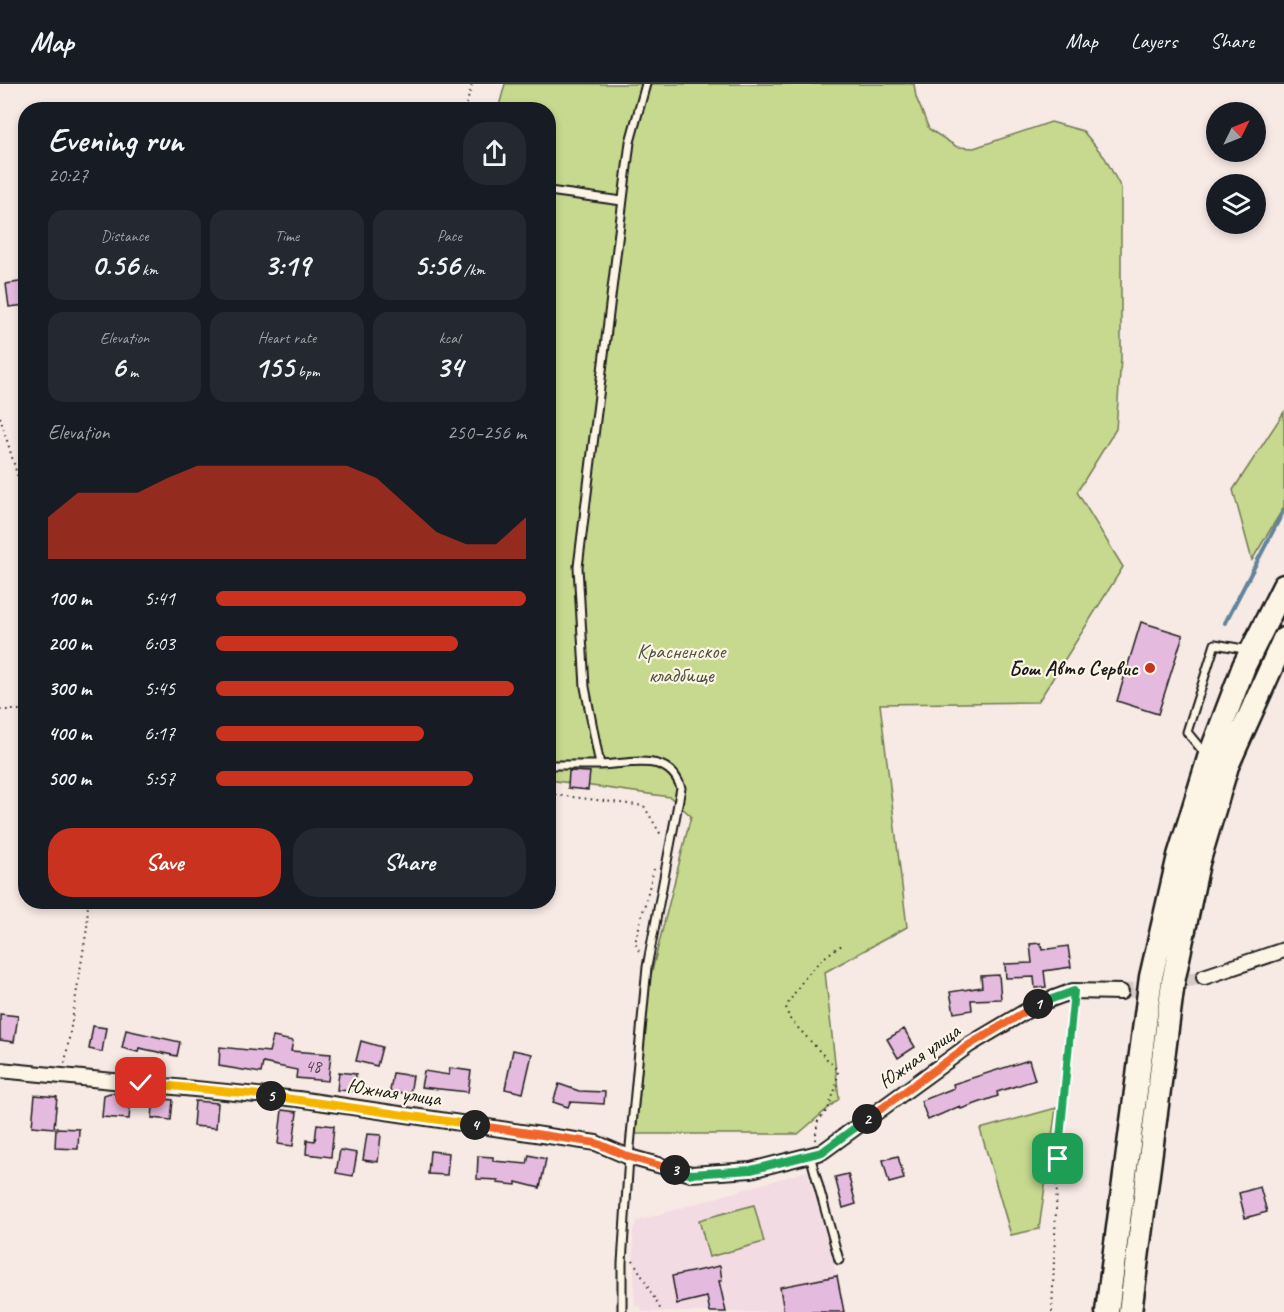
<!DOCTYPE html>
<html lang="en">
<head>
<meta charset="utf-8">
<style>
	body { margin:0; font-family:Caveat,sans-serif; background:#242831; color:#f1f3f6; height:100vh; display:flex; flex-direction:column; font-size:22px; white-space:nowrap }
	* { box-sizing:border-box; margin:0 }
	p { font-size:20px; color:#9ea1a6 }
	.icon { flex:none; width:33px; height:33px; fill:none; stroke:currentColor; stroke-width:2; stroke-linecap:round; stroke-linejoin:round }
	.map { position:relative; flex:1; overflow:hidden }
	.drawer { position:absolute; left:18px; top:18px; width:538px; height:807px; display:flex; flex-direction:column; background:#171b24; border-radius:24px; box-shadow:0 3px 9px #0003 }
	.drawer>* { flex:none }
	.needle { width:39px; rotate:47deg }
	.buttons { position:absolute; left:1206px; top:18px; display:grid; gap:12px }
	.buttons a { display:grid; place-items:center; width:60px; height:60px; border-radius:50%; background:#171b24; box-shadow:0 3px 9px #0003; font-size:30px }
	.pin { position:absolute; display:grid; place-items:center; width:51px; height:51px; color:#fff; margin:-26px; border-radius:12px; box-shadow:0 3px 9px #0006 }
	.km { position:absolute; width:30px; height:30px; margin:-15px; border-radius:50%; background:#222; color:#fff; font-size:16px; line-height:30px; text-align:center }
	.round { display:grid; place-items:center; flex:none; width:63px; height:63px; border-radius:24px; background:#242831 }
	.head { display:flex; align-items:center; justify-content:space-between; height:102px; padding:0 30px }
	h1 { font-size:33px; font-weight:700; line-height:45px }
	.metrics { display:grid; grid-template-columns:repeat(3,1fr); gap:9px; height:102px; padding:6px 30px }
	.metrics div { display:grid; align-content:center; border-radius:15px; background:#242831; text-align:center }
	.metrics b { font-size:30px; font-weight:700 }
	.metrics small { font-size:16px; font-weight:400 }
	.metrics p { font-size:16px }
	.chart { height:168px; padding:12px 30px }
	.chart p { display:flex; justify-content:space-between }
	.chart svg { width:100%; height:108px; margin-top:6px; fill:#c8321e; opacity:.7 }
	.cta { display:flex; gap:12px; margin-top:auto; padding:12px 30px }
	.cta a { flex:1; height:69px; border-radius:24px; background:#c8321e; color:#fff; font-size:24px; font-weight:700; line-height:69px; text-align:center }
	.cta a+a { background:#242831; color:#f1f3f6 }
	ul { padding:0 30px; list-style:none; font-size:20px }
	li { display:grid; grid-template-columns:96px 72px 1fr; align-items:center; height:45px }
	li i { height:15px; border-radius:8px; background:#c8321e }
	header { display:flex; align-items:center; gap:36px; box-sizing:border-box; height:84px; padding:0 30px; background:#171b24; border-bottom:2px solid #363941 }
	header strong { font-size:28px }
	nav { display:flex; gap:33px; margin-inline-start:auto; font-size:21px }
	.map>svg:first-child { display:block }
	.built { fill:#f2dbe2 }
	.green { fill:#c6d98e; stroke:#717a55; stroke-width:1.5 }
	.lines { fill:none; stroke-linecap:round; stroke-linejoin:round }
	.stream { stroke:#62849b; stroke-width:4 }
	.building { fill:#e5badf; stroke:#1c1c1c; stroke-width:1.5 }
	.street-tunnel { stroke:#d6cac6; stroke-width:14; stroke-dasharray:14 7; stroke-linecap:butt }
	.lane-casing { stroke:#1c1c1c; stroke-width:11 }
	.street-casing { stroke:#1c1c1c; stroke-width:18 }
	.primary-casing { stroke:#1c1c1c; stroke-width:27 }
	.path { stroke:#1c1c1c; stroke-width:2; stroke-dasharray:1.5 4.5; stroke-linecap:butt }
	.lane { stroke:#fcf5e5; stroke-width:7 }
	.street { stroke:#fcf5e5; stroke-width:14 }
	.primary { stroke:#fcf5e5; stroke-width:22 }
	.split-1-casing { stroke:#fff; stroke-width:12 }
	.split-2-casing { stroke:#fff; stroke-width:12 }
	.split-3-casing { stroke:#fff; stroke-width:12 }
	.split-4-casing { stroke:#fff; stroke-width:12 }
	.split-5-casing { stroke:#fff; stroke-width:12 }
	.split-6-casing { stroke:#fff; stroke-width:12 }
	.split-1 { stroke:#22a559; stroke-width:8 }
	.split-2 { stroke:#f0652b; stroke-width:8 }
	.split-3 { stroke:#22a559; stroke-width:8 }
	.split-4 { stroke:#f0652b; stroke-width:8 }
	.split-5 { stroke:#f5b400; stroke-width:8 }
	.split-6 { stroke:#f5b400; stroke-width:8 }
	.poi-dot { fill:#c8321e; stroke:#fcf5e5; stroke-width:2 }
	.labels { text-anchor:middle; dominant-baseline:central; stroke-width:4.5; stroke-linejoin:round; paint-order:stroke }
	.number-label { font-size:18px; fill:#4e444d }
	.park-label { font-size:21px; fill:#4f553e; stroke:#fcf5e5 }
	.poi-label { font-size:21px; font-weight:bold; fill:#1c1c1c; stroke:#fcf5e5; text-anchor:end }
	.street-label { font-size:21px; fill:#1c1c1c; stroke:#fcf5e5 }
</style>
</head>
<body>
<header>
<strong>Map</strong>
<nav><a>Map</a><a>Layers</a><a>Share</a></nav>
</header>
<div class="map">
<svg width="1284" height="1228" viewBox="0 0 1284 1228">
	<rect width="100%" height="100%" fill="#f7e9e4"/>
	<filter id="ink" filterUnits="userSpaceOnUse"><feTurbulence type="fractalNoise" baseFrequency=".0167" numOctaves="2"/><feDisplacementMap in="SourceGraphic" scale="12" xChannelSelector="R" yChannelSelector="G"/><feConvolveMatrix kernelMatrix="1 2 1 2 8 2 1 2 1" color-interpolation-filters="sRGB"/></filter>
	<g filter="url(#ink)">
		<!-- built -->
		<path class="built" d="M807 1087 834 1179 844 1228H642L641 1222 635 1223 633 1146 637 1137Z"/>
		<!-- green -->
		<path class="green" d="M505 0H914L916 13 929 45 957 63 974 64 1051 38 1083 47 1105 74 1121 104V274L1116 345 1077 408 1123 483 1038 618 880 620 907 843 825 888 839 1015 798 1050H636L650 895 691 732 670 713 549 696V26H498Z
			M1284 328V423L1252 476 1233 406Z
			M1056 1024 1039 1145 1011 1151 980 1045Z
			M754 1121 764 1158 709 1173 699 1136Z"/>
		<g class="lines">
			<!-- stream -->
			<path class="stream" d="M1225 539 1284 426"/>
		</g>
		<!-- building -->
		<path class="building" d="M26 197V221L9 223 6 200Z
			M1141 538 1183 551 1158 630 1117 617Z
			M569 687 590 688 588 706 568 704Z
			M1041 859 1042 866 1068 862 1071 883 1044 887 1046 903 1035 904 1034 893 1006 894 1005 880 1032 879 1030 860Z
			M999 891 1001 915 971 916 972 926 954 929 950 908 982 903 981 892Z
			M0 930 18 932 14 958 0 956Z
			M93 942 106 944 102 968 89 965Z
			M904 945 915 963 898 974 887 955Z
			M126 946 180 958 177 972 139 964 138 968 122 964Z
			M273 953 293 957 291 967 331 970 328 997 296 994 297 986 263 979 261 989 219 982 220 963 269 968Z
			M361 957 382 963 377 982 356 977Z
			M513 966 532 970 523 1009 505 1005Z
			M1029 976 1035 996 997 1008 998 1012 961 1025 960 1022 928 1036 921 1017 954 1004 953 1000Z
			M450 984 471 987 468 1008 421 1003 424 987 449 991Z
			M339 988 356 990 354 1007 337 1006Z
			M393 989 413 992 410 1010 390 1007Z
			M559 1000 579 1007 605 1008 604 1020 570 1018 568 1023 553 1018Z
			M110 1009 131 1011 129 1035 102 1033 104 1011Z
			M35 1011 57 1013 54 1044 32 1042Z
			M154 1014 173 1016 171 1036 152 1034Z
			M195 1017 218 1019 216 1044 193 1042Z
			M282 1026 297 1028 293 1062 278 1060Z
			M317 1040 334 1042 331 1073 306 1070 307 1056 315 1057Z
			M56 1044 79 1045 78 1065 55 1064Z
			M367 1050 381 1051 378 1078 363 1076Z
			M340 1066 357 1069 353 1092 336 1089Z
			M430 1067 449 1069 447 1091 428 1090Z
			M529 1071 546 1075 540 1104 516 1098V1101L497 1099 498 1096 477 1095 478 1072 493 1073V1077L527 1080Z
			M898 1072 904 1095 889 1099 883 1076Z
			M848 1090 856 1120 843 1124 835 1093Z
			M1260 1103 1267 1128 1245 1134 1239 1109Z
			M720 1182 722 1197H719L726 1228H710L707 1213 677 1220 672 1192Z
			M837 1192 844 1228H784L780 1203Z"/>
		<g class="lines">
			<!-- street-tunnel -->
			<path class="street-tunnel" d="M1121 908 1204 893"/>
			<defs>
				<path id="lane" d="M549 107 622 117
					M1206 671 1187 648 1215 560 1249 566
					M549 681H600
					M810 1071 839 1176
					M622 1228V1179L629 1073 647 883 681 704C669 667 632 680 600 681L585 603 578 483 630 58 646 0"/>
				<path id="street" d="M1204 893 1284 866
					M0 986 298 1015 596 1059 629 1073 691 1090 751 1086 822 1068 969 961 1038 920 1073 907 1121 908"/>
				<path id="primary" d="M1107 1228 1151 893 1179 772 1209 674 1244 582 1284 502
					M1130 1228 1173 898 1198 779 1227 682 1284 555"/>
			</defs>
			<!-- lane casing -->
			<use href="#lane" class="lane-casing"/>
			<!-- street casing -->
			<use href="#street" class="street-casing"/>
			<!-- primary casing -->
			<use href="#primary" class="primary-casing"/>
			<!-- path -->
			<path class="path" d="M465 26 472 0
				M0 333 26 420
				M0 626H26
				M549 710 644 722 661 751
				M639 867 635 859 654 785
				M65 979 87 844 88 818
				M815 1056 818 1037 828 1025 836 1003 838 987 789 934 786 923C803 895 813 879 842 861
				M633 1176 662 1228
				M1052 1228 1058 1075 1072 923"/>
			<!-- lane -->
			<use href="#lane" class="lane"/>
			<!-- street -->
			<use href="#street" class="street"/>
			<!-- primary -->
			<use href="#primary" class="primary"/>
		</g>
	</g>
	<g class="lines" filter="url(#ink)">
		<defs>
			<path id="split-1" d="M1038 920 1074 907 1058 1075"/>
			<path id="split-2" d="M867 1035 969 961 1038 920"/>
			<path id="split-3" d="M675 1086 691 1090 751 1086 822 1068 867 1035"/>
			<path id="split-4" d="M475 1041 596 1059 629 1073 675 1086"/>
			<path id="split-5" d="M271 1012 475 1041"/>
			<path id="split-6" d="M141 999 271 1012"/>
		</defs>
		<!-- split-1 casing -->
		<use href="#split-1" class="split-1-casing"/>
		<!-- split-2 casing -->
		<use href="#split-2" class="split-2-casing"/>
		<!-- split-3 casing -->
		<use href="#split-3" class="split-3-casing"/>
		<!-- split-4 casing -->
		<use href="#split-4" class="split-4-casing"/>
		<!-- split-5 casing -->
		<use href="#split-5" class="split-5-casing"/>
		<!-- split-6 casing -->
		<use href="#split-6" class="split-6-casing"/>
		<!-- split-1 -->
		<use href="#split-1" class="split-1"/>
		<!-- split-2 -->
		<use href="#split-2" class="split-2"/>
		<!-- split-3 -->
		<use href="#split-3" class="split-3"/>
		<!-- split-4 -->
		<use href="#split-4" class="split-4"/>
		<!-- split-5 -->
		<use href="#split-5" class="split-5"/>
		<!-- split-6 -->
		<use href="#split-6" class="split-6"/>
	</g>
	<!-- markers -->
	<circle class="poi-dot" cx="1150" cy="584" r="6"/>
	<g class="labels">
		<!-- number labels -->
		<g class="number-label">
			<text x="313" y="982">48</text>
		</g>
		<!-- park labels -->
		<g class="park-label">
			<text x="681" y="567">Красненское<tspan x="681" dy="24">кладбище</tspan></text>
		</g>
		<!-- poi labels -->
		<g class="poi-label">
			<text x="1138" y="584">Бош Авто Сервис</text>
		</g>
		<!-- street labels -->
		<g class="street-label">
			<text transform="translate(919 972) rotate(-36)">Южная улица</text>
			<text transform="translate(394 1008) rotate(8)">Южная улица</text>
		</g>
	</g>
</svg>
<div class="buttons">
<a><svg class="needle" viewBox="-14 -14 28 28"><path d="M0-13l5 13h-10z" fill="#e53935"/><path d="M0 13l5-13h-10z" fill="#9ea1a6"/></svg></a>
<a><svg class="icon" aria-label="layers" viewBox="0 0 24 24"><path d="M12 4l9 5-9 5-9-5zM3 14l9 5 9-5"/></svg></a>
</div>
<div class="pin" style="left:1058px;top:1075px;background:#1e9e55"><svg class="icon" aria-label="arrive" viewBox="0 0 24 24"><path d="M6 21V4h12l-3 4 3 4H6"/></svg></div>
<div class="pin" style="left:141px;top:999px;background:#d93025"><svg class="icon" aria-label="check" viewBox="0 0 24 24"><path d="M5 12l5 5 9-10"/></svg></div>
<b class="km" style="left:1038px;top:920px">1</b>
<b class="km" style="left:867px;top:1035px">2</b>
<b class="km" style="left:675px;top:1086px">3</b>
<b class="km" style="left:475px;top:1041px">4</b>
<b class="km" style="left:271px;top:1012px">5</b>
<section class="drawer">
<div class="head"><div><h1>Evening run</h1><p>20:27</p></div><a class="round"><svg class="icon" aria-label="share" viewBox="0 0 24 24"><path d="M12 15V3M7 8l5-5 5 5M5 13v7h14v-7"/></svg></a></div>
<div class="metrics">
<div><p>Distance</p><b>0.56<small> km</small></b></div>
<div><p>Time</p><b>3:19</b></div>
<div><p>Pace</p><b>5:56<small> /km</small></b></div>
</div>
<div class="metrics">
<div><p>Elevation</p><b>6<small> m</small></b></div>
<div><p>Heart rate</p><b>155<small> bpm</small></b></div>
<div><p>kcal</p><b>34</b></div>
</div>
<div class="chart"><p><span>Elevation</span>250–256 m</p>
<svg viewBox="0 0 160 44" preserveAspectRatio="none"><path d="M0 44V27L10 17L20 17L30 17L40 11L50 6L60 6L70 6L80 6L90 6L100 6L110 11L120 22L130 33L140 38L150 38L160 27V44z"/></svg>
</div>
<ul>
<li><b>100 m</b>5:41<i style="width:100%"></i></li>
<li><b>200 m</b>6:03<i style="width:78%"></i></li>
<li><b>300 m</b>5:45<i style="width:96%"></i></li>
<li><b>400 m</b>6:17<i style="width:67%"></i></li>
<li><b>500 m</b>5:57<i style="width:83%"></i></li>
</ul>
<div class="cta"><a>Save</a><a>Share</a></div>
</section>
</div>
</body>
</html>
